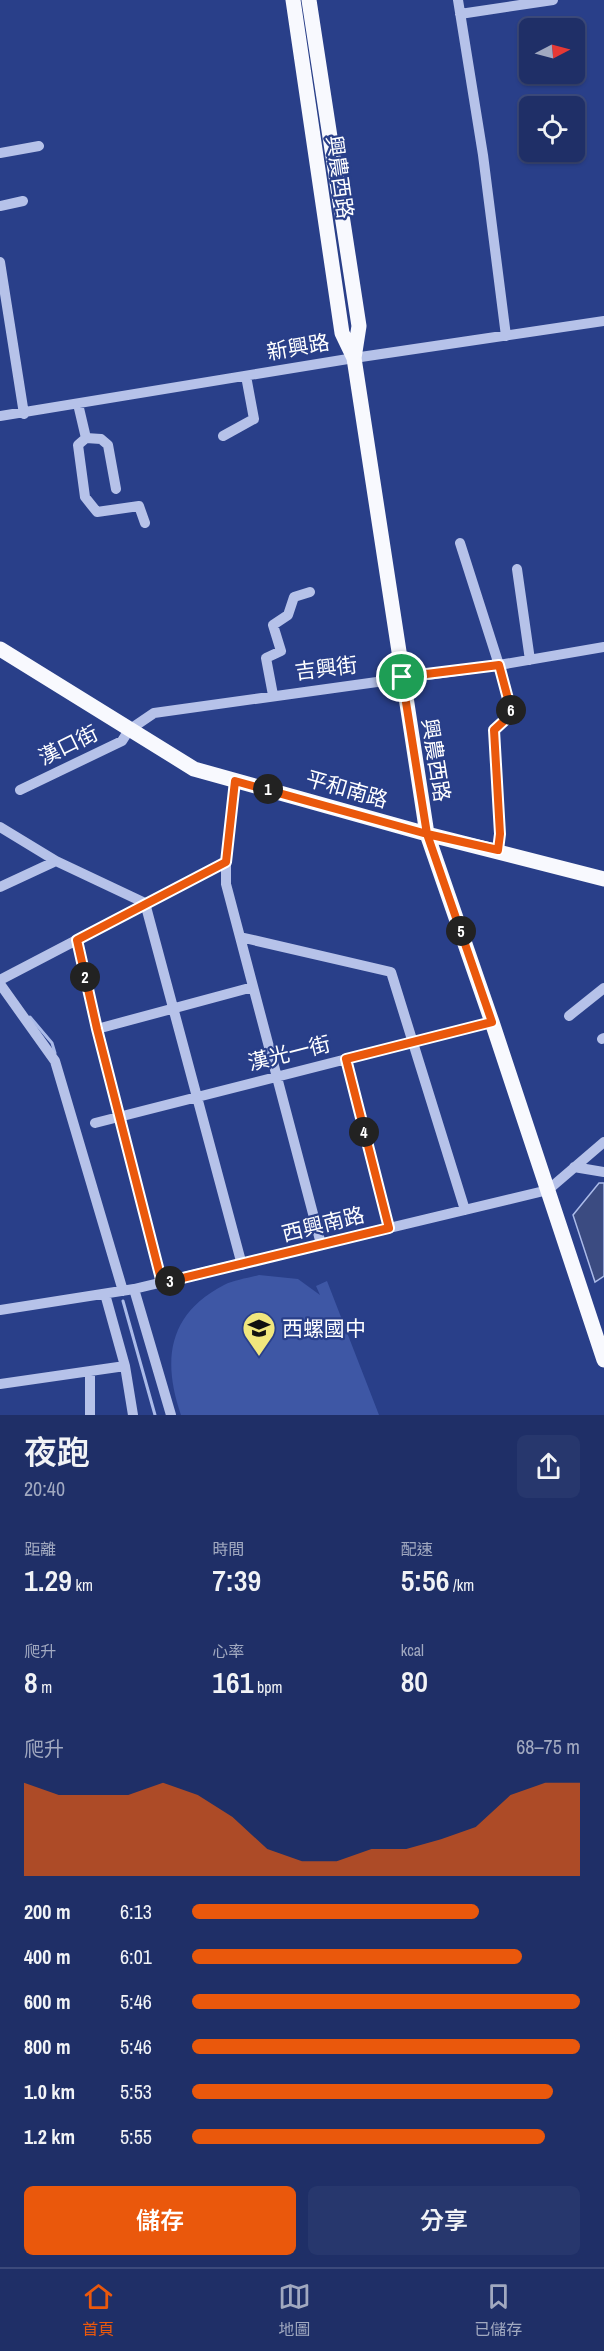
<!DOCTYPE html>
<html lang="zh-TW">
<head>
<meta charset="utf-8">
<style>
	body { margin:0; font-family:"Archivo Narrow","Noto Sans TC",sans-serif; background:#27376d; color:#f1f3f6; height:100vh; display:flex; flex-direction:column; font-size:22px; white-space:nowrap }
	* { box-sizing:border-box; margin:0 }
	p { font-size:20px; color:#a1a9c0 }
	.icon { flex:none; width:33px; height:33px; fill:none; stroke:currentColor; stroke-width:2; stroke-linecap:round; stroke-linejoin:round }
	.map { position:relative; height:1415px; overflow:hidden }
	.side { display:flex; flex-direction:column; background:#1f2f67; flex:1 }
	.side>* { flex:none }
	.needle { width:39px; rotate:84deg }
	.fabs { position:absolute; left:519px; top:18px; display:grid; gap:12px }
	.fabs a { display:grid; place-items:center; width:66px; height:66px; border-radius:9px; background:#1f2f67; box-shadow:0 2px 4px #0004,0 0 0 2px #3c4a7b; font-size:30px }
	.pin { position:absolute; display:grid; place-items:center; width:51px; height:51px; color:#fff; margin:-26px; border:3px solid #fff; border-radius:50%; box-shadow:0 2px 6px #0007 }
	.km { position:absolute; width:30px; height:30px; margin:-15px; border-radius:50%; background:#222; color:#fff; font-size:16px; line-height:30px; text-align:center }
	.round { display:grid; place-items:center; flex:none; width:63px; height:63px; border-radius:9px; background:#27376d }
	.head { display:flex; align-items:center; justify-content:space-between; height:102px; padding:0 24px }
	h1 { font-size:33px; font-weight:600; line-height:45px }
	.metrics { display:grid; grid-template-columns:repeat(3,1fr); gap:9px; height:102px; padding:6px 24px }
	.metrics div { display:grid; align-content:center }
	.metrics b { font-size:30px; font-weight:600 }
	.metrics small { font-size:16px; font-weight:400 }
	.metrics p { font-size:16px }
	.chart { height:168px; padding:12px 24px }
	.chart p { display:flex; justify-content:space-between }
	.chart svg { width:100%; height:108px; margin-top:6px; fill:#ea580c; opacity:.7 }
	.button { display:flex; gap:12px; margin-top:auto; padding:12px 24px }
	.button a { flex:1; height:69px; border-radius:9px; background:#ea580c; color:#fff; font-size:24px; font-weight:600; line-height:69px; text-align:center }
	.button a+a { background:#27376d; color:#f1f3f6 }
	ul { padding:0 24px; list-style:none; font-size:20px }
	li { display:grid; grid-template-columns:96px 72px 1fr; align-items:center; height:45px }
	li i { height:15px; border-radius:8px; background:#ea580c }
	.dock { display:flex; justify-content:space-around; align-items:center; height:84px; border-top:2px solid #3c4a7b; background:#1f2f67; font-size:16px; color:#a1a9c0 }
	.dock a { display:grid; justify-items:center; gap:3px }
	.dock .current { color:#ea580c }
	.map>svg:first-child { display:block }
	.green { fill:#3e57a5 }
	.water { fill:#3b4b81; stroke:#abbbe9; stroke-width:1.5 }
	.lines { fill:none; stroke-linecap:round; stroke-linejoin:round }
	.stream { stroke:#abbbe9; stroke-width:3 }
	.minor { stroke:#b6c2e9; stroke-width:10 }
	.major { stroke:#f8f9fe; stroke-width:15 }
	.route-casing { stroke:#fff; stroke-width:12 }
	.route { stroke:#ea580c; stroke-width:8 }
	.labels { text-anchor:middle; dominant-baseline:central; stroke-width:4.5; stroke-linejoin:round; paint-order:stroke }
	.street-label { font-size:21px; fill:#fff; stroke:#293f89 }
	.poi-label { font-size:21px; fill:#fff; stroke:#293f89; text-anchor:start }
</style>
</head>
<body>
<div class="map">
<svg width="604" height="1415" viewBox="0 0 604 1415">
	<rect width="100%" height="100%" fill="#293f89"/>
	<!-- green -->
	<path class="green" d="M259 1275 298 1279 320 1295 316 1286 327 1281 379 1415H181C162 1360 168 1314 224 1285 234 1280 248 1278 259 1275Z"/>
	<!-- water -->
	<path class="water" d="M599 1183H604V1276L595 1282 573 1215Z"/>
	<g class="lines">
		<!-- stream -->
		<path class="stream" d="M30 1017 52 1043 55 1053
			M123 1301 155 1415"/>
		<!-- minor -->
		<path class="minor" d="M458 0 483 155 506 336
			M460 14 553 0
			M0 153 39 146
			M0 206 23 201
			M0 262 24 414
			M78 404 86 438
			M0 416 354 358 604 321
			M223 436 254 419 246 376
			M116 489 108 445 101 439 86 438 78 445 85 497 97 512 139 506 145 523
			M460 543 499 665 511 710 506 719 494 730 500 834 498 850
			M517 569 530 660
			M273 695 266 658 281 651 273 625 288 615 294 597 310 592
			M235 781 226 862V884L321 1244
			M20 790 122 741 129 730 154 713 499 665 604 647
			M0 827 56 861 145 903 242 1265
			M0 887 56 861
			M240 937 391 972 465 1210
			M77 940 97 1029 162 1283
			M0 980 226 862
			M0 984 55 1061 123 1291
			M569 1016 604 988
			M97 1029 253 987
			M602 1039 604 1038
			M346 1059 389 1228
			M95 1123 492 1022
			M574 1167 604 1172
			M134 1289 171 1415
			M105 1294 125 1366 133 1415
			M0 1310 134 1289 548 1190 604 1142
			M0 1384 125 1366
			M90 1415V1371"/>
		<!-- major -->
		<path class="major" d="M293 0 342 333 354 358 427 834 492 1022 604 1360
			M309 0 359 326 354 358
			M0 649 194 769 427 834 604 879"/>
	</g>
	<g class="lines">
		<defs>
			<path id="route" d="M402 677 427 834 235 781 226 862 77 940 97 1029 162 1283 389 1228 346 1059 492 1022 427 834 498 850 500 834 494 730 506 719 511 710 499 665 402 677"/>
		</defs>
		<!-- route casing -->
		<use href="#route" class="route-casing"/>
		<!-- route -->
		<use href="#route" class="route"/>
	</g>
	<!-- icons -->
	<defs>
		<symbol id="school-pin" viewBox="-11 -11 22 30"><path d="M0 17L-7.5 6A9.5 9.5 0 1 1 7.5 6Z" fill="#f0e67d" stroke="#293f89"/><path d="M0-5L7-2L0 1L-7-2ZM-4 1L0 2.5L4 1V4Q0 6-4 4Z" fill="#111"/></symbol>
	</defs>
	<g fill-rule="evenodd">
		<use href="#school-pin" x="240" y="1309" width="38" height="52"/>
	</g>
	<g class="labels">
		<!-- street labels -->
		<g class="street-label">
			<text transform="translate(340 177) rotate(82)">興農西路</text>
			<text transform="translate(298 347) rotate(-10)">新興路</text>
			<text transform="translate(326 668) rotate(-7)">吉興街</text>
			<text transform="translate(68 745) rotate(-26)">漢口街</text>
			<text transform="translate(436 760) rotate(81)">興農西路</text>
			<text transform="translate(347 789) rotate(16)">平和南路</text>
			<text transform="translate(289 1053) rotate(-14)">漢光一街</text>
			<text transform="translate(323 1224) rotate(-14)">西興南路</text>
		</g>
		<!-- poi labels -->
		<g class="poi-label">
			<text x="282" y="1328">西螺國中</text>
		</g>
	</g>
</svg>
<div class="fabs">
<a><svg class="needle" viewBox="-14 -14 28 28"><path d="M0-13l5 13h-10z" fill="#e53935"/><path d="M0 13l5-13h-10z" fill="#a1a9c0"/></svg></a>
<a><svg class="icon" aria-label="locate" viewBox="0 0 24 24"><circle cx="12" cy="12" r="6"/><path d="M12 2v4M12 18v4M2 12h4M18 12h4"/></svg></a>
</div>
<div class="pin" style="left:402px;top:677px;background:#1e9e55"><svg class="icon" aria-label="arrive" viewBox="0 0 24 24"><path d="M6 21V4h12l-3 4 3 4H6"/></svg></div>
<b class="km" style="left:268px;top:789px">1</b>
<b class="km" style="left:85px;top:977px">2</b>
<b class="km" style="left:170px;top:1281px">3</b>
<b class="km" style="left:364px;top:1132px">4</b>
<b class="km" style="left:461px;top:931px">5</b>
<b class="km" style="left:511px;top:710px">6</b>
</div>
<section class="side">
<div class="head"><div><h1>夜跑</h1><p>20:40</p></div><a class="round"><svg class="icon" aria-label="share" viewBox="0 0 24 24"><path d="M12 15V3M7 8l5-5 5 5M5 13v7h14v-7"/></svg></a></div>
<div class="metrics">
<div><p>距離</p><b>1.29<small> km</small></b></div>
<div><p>時間</p><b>7:39</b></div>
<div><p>配速</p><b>5:56<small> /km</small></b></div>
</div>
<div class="metrics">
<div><p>爬升</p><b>8<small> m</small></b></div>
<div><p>心率</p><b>161<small> bpm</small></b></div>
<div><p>kcal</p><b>80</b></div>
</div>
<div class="chart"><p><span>爬升</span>68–75 m</p>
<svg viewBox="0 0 160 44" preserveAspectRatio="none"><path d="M0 44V6L10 11L20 11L30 11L40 6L50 11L60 20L70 33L80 38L90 38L100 33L110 33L120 29L130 24L140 11L150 6L160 6V44z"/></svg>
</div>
<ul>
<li><b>200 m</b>6:13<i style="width:74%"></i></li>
<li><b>400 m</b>6:01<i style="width:85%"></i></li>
<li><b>600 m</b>5:46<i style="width:100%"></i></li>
<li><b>800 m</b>5:46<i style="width:100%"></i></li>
<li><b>1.0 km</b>5:53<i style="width:93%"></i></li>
<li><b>1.2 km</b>5:55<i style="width:91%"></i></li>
</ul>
<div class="button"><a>儲存</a><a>分享</a></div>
</section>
<nav class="dock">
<a class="current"><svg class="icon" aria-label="home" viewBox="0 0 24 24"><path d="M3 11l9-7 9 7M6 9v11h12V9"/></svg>首頁</a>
<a><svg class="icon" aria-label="map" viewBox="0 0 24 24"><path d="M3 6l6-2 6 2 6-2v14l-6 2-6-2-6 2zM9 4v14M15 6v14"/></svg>地圖</a>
<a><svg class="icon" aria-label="saved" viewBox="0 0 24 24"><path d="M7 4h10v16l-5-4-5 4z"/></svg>已儲存</a>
</nav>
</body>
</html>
